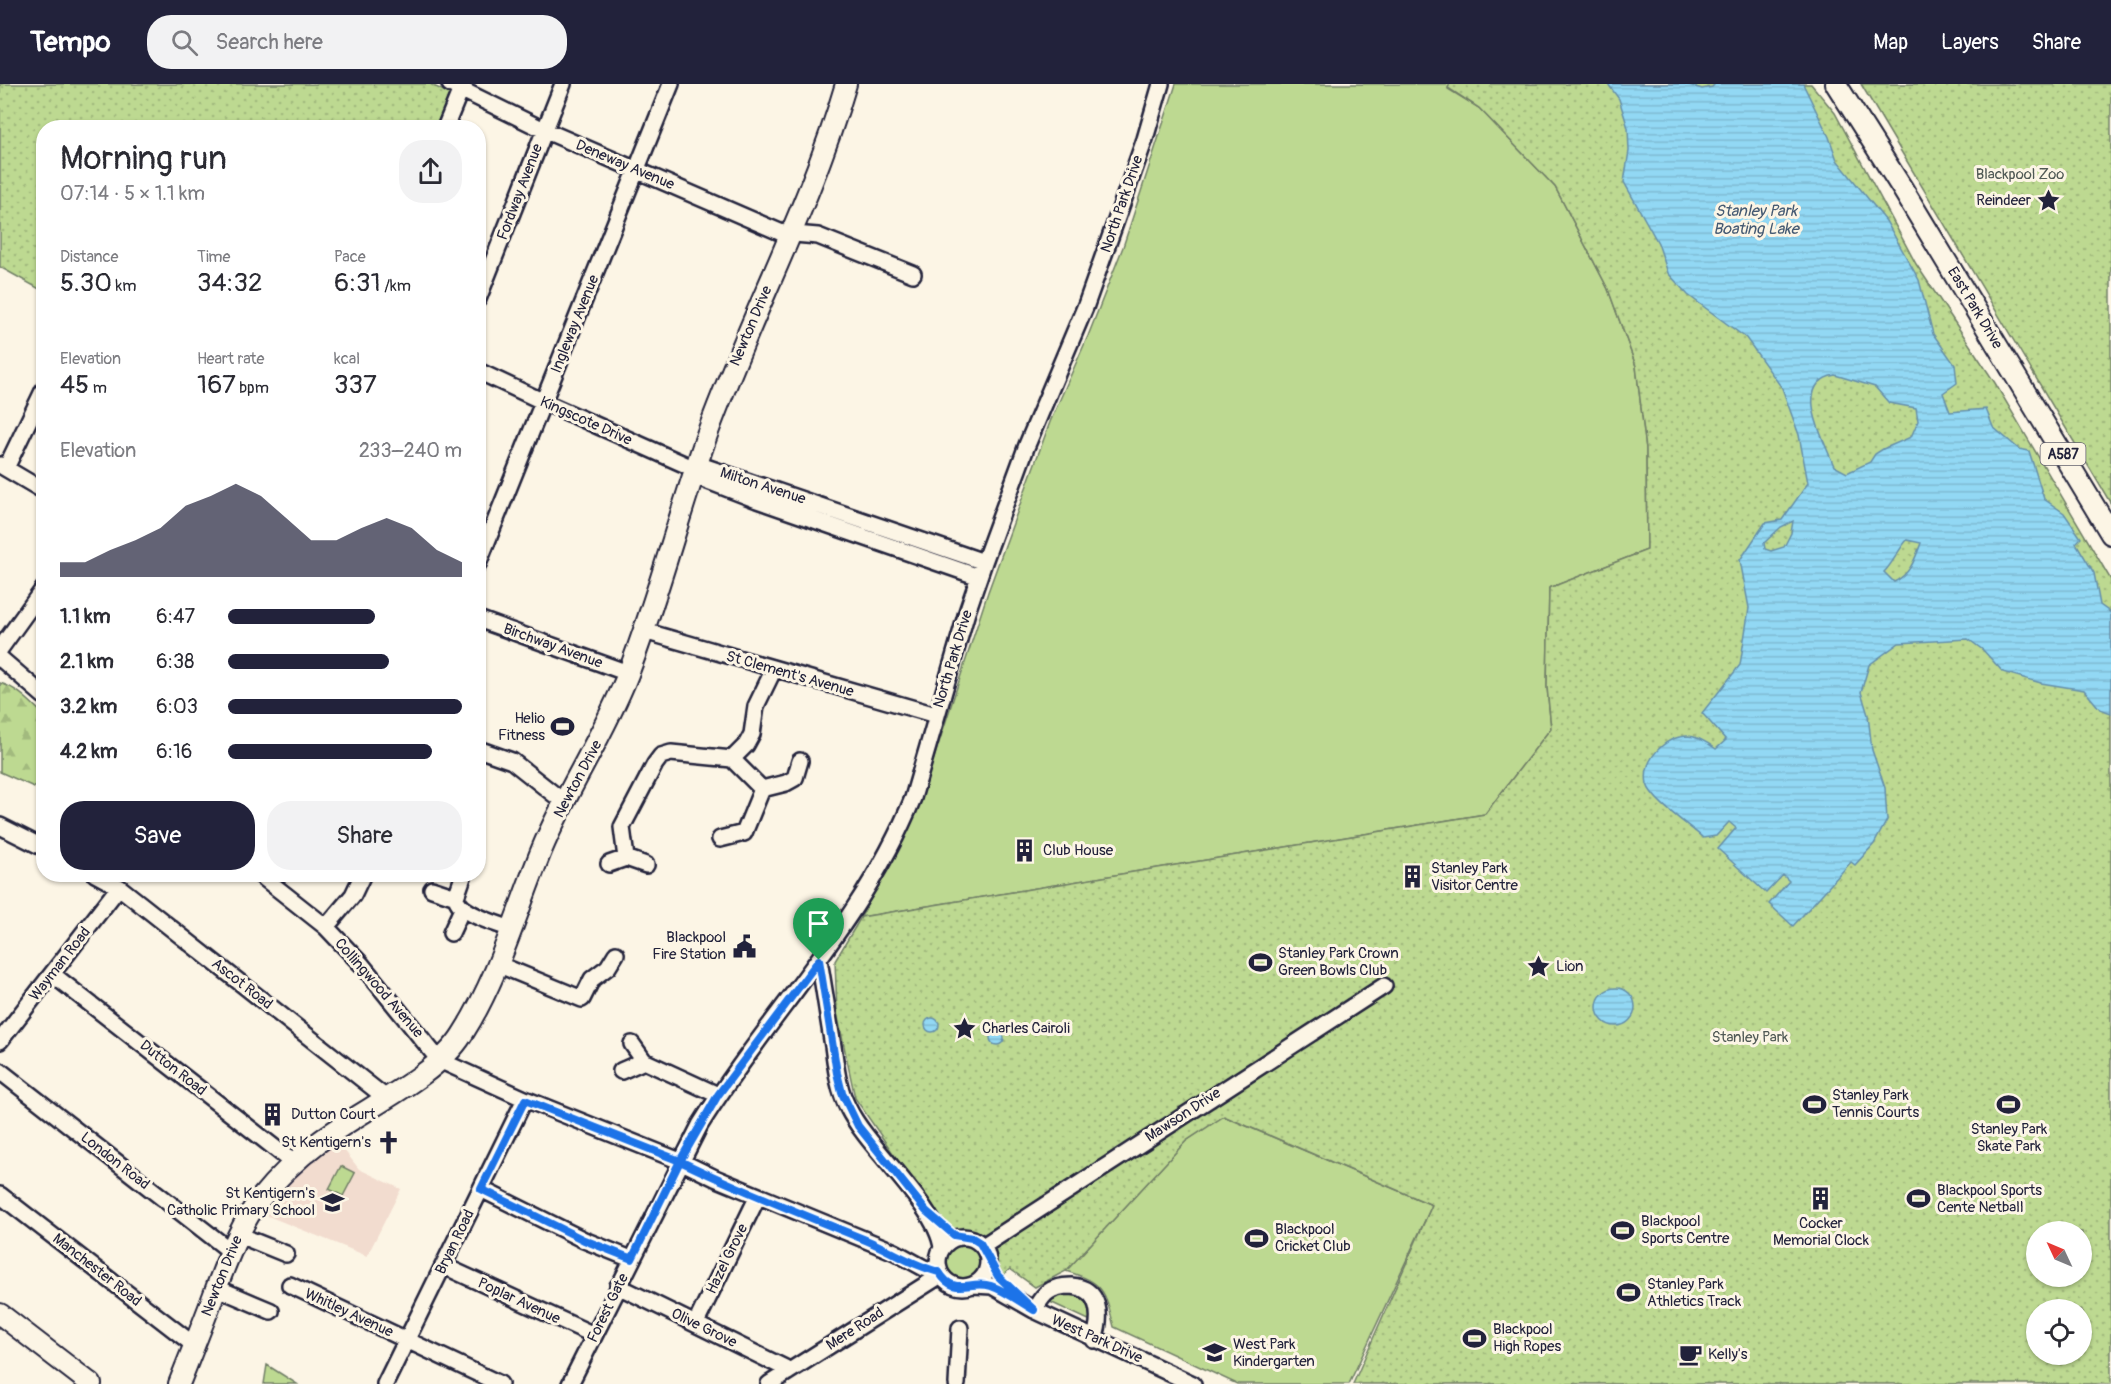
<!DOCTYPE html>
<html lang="en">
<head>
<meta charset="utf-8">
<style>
	body { margin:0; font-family:Pangolin,sans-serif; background:#f2f2f3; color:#2b2b33; height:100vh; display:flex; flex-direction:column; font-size:22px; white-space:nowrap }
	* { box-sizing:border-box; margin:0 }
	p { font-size:20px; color:#7c7c81 }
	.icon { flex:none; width:33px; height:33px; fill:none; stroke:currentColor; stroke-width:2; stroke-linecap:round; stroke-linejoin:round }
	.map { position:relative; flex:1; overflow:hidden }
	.panel { position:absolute; left:36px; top:36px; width:450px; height:762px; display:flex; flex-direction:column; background:#fff; border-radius:24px; box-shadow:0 2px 4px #0004 }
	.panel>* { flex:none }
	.needle { width:39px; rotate:314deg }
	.fabs { position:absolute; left:2026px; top:1137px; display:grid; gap:12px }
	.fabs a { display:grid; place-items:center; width:66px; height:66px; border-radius:50%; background:#fff; box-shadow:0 2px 4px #0004; font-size:30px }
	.pin { position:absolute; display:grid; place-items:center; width:51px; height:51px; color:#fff; margin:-62px -26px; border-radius:50% 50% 50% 0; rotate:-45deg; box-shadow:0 0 6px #0007 }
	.pin .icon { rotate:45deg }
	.round { display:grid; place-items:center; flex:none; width:63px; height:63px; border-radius:24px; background:#f2f2f3 }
	.overview { display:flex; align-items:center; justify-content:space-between; height:102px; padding:0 24px }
	h1 { font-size:33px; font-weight:600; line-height:45px }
	.stats { display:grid; grid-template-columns:repeat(3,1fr); gap:9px; height:102px; padding:6px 24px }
	.stats div { display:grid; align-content:center }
	.stats b { font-size:26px; font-weight:600 }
	.stats small { font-size:16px; font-weight:400 }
	.stats p { font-size:16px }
	.chart { height:168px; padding:12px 24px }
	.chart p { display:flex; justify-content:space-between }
	.chart svg { width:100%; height:108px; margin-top:6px; fill:#22223b; opacity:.7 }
	.primary-button { display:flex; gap:12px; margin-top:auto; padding:12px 24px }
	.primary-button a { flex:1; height:69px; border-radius:24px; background:#22223b; color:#fff; font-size:24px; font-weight:600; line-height:69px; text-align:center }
	.primary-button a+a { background:#f2f2f3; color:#2b2b33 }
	ul { padding:0 24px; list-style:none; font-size:20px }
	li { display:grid; grid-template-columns:96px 72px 1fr; align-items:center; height:45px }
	li i { height:15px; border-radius:8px; background:#22223b }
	header { display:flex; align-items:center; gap:36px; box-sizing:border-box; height:84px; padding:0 30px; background:#22223b; color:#fff }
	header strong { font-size:28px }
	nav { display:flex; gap:33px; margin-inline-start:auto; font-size:21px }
	.search { width:420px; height:54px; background:#f2f2f3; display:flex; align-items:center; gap:15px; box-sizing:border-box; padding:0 21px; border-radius:24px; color:#7c7c81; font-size:22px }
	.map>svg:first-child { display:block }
	.built { fill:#f2dccf }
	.green { fill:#bdd991; stroke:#707e66; stroke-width:1.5 }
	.forest { fill:url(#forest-firs); stroke:#707e66; stroke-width:1.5 }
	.park { fill:url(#park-dots); stroke:#707e66; stroke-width:1.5; fill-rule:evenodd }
	.water { fill:url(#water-rules); stroke:#658faa; stroke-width:1.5; fill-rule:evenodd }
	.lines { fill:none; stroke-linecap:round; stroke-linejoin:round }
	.minor-casing { stroke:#22223b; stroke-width:20 }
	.major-casing { stroke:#22223b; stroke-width:24 }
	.minor { stroke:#fcf5e5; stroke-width:15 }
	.major { stroke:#fcf5e5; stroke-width:20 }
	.route-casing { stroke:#fff; stroke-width:12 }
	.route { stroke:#1a73e8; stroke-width:8 }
	.labels { text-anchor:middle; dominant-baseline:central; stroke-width:6; stroke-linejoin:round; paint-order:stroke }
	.shield { fill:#fcf5e5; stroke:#63616e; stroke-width:1.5 }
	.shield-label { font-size:14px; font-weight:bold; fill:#22223b }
	.street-label { font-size:15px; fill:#22223b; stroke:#fcf5e5 }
	.park-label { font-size:15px; fill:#505955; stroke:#fcf5e5 }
	.poi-label { font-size:15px; fill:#22223b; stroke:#fcf5e5; text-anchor:start }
	.water-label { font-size:16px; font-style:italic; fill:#445972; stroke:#fcf5e5 }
</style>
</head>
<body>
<header>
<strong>Tempo</strong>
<div class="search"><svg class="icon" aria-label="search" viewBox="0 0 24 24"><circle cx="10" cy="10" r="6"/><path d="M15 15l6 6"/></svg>Search here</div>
<nav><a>Map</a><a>Layers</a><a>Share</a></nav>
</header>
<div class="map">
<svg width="2111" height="1300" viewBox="0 0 2111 1300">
	<defs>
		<pattern id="forest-firs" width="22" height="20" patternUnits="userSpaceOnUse" patternTransform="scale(1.5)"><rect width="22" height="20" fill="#bdd991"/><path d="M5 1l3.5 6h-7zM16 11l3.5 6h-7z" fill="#a2ba7e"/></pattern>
		<pattern id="park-dots" width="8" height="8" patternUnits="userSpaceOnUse" patternTransform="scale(1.5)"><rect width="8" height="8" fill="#bdd991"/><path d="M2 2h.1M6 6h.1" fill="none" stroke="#a2ba7e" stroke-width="1.8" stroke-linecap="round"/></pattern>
		<pattern id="water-rules" width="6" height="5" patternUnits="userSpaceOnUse" patternTransform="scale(1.5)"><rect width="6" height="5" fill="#92d8f4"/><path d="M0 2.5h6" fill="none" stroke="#7eb9d2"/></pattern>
	</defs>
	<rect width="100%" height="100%" fill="#fcf5e5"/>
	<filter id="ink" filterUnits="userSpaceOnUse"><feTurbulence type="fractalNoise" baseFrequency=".0167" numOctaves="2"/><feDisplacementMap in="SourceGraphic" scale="12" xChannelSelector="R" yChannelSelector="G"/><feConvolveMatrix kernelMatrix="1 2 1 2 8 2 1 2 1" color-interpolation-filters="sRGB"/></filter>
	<g filter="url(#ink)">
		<!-- built -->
		<path class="built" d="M337 1057 359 1085 401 1105 367 1172 263 1130 295 1092Z"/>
		<!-- green -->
		<path class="green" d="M1176 0H1450L1448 5 1479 24 1555 103 1608 205 1636 282 1646 365 1647 466 1549 504 1547 603 1551 644 1485 730 861 833 917 726 988 508 1050 338 1088 252 1123 163Z
			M1223 1032 1432 1121 1349 1300H1237L1114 1243C1105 1206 1104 1199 1066 1187L1186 1057Z
			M341 1082 355 1089 343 1112 329 1105Z
			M943 1179a21 21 0 1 1 42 0a21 21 0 1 1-42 0Z
			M936 1201 962 1206 982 1204 988 1208 961 1210 941 1204H934Z
			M1075 1208C1089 1216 1091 1222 1093 1238L1048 1217 1057 1210Z
			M267 1281 297 1300H264Z"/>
		<!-- forest -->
		<path class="forest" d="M0 599C18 604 30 618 43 630V707L0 688Z"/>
		<!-- park -->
		<path class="park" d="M0 0H430L450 10 436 43 44 44 43 207 0 183Z
			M1450 0H1811L1835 29 1916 180 1995 299 2111 496V1300H1353L1432 1121 1224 1032 1186 1057 1066 1187 1035 1203 1010 1185 1003 1191 982 1154 970 1151 944 1154 941 1135 932 1126 855 1014 837 929 835 877 861 833 1485 730 1551 644 1547 603 1549 504 1647 466 1646 365 1636 282 1608 205 1555 103 1479 24 1448 4ZM2037 1148H2082V1192H2037ZM2037 1226H2082V1270H2037Z
			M1861 0H2111V420C2027 280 1944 140 1861 0Z"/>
		<!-- water -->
		<path class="water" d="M1608 0H1686L1702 5 1712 3 1715 0H1803L1829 53 1837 76 1886 137 1919 196 1933 250 1955 281 1957 299 1943 309 1950 328 1986 325 1993 343 2019 365 2029 367 2044 415 2064 429 2081 454 2076 459 2094 489 2100 521 2111 529V629L2100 625 2084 606 2041 599 2003 588 1983 566 1968 555 1899 559 1869 581 1861 608 1868 631 1872 666 1885 704 1887 736 1874 760 1855 781 1851 778 1793 842 1769 820 1789 797 1783 791 1766 809 1718 765 1736 744 1729 738 1716 752 1703 754C1690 742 1651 716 1647 700 1642 676 1664 653 1687 652 1698 652 1708 659 1716 665L1726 656 1702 629 1740 581 1749 524 1740 476 1765 439 1782 436 1808 399 1799 351 1782 304 1746 254 1688 211 1668 189 1658 159 1624 98 1629 67 1628 44 1619 15ZM1835 291 1875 303 1889 319 1916 324 1918 337 1911 353 1883 365 1875 370 1870 378 1847 389 1834 382C1824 356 1791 299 1835 291ZM1793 437 1791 449 1784 463 1771 467 1765 465 1764 459 1781 443ZM1907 456 1921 459C1915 475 1910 491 1894 498L1884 488C1893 479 1898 466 1907 456Z
			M1597 923a19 19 0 1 1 38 0a19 19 0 1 1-38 0Z
			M925 941a7 7 0 1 1 14 0a7 7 0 1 1-14 0Z
			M990 954a7 7 0 1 1 14 0a7 7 0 1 1-14 0Z"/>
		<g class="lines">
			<defs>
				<path id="minor" d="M450 0 544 46 782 149 818 152 913 190
					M445 44 463 0
					M478 215 563 0
					M478 287 544 318 695 385
					M0 381 44 407
					M6 384 44 305
					M695 385 700 394 757 416 979 493
					M695 385 703 382 984 478
					M478 480 671 0
					M478 535 628 589
					M644 547 936 631
					M0 565 44 504
					M0 574 44 612
					M478 665 512 677 565 719
					M762 705 786 699 795 694 800 677
					M0 742 44 764
					M720 755 744 749 762 705 732 675
					M626 774 622 743 655 680 661 672 671 669 732 675 746 661 752 650 756 622 774 585
					M609 780 626 774 646 781
					M95 790 119 803 386 1014
					M259 790 326 843 362 881 439 976 525 1015 680 1077 715 1094 895 1168 924 1184 939 1188
					M432 805 456 813C459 830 496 839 511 845
					M456 813 464 790
					M326 843 353 811 363 790
					M451 849 462 825
					M819 876C824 904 828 933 833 962 836 983 838 1005 848 1024 868 1065 937 1122 942 1164
					M497 880 582 915 592 895 608 883 616 870
					M52 890 294 1079
					M0 957 119 803
					M632 960 644 977 718 1011
					M0 987 224 1162 231 1164
					M621 987 644 977
					M481 1105 584 1156 631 1175
					M0 1111 194 1261
					M239 1151 286 1170
					M938 1178a25 25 0 1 1 50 0a25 25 0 1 1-50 0Z
					M983 1162 1384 902
					M444 1182 594 1251
					M290 1201 500 1300
					M973 1201 992 1202 1034 1226 1193 1300
					M618 1202 785 1284 788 1288
					M217 1204 271 1227
					M1034 1226C1038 1220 1042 1212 1048 1208 1055 1203 1063 1202 1071 1202 1101 1204 1102 1233 1094 1256
					M696 1239 758 1112
					M385 1300 525 1015
					M570 1300 700 1041C769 930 864 836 913 714L967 528 984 478 1027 361 1086 221 1145 55 1161 0
					M769 1300 941 1191
					M957 1300 960 1244"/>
				<path id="major" d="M1836 0 1902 104 2111 450
					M0 1230 91 1300
					M179 1300C192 1267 205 1235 217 1202 229 1172 240 1141 260 1115 277 1094 298 1074 319 1058 360 1026 435 994 462 951 498 895 517 826 542 765 567 705 604 651 628 590 659 511 679 428 708 348 751 231 811 120 846 0"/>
			</defs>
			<!-- minor casing -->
			<use href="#minor" class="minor-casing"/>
			<!-- major casing -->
			<use href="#major" class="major-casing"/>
			<!-- minor -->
			<use href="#minor" class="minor"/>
			<!-- major -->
			<use href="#major" class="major"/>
		</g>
	</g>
	<g class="lines" filter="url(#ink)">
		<defs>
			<path id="route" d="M819 876 718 1011 680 1077 525 1016 481 1105 584 1156 632 1175 680 1077C741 1107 805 1131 868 1157 892 1167 913 1182 939 1188 955 1214 970 1195 991 1202 1006 1207 1020 1218 1034 1226L998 1192 980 1159 972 1154 954 1151 926 1127 858 1042 842 1009 837 989 819 876"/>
		</defs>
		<!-- route casing -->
		<use href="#route" class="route-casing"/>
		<!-- route -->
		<use href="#route" class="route"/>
	</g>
	<!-- icons -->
	<defs>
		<symbol id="sight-bare" viewBox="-9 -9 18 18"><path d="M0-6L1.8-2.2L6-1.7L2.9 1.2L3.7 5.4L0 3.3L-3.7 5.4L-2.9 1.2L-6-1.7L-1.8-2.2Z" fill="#22223b" stroke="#fcf5e5" stroke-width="2.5" paint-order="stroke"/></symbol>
		<symbol id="stadium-bare" viewBox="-9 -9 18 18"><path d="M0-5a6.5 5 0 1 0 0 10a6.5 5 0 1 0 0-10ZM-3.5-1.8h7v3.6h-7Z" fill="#22223b" stroke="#fcf5e5" stroke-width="2.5" paint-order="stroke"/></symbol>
		<symbol id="building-bare" viewBox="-9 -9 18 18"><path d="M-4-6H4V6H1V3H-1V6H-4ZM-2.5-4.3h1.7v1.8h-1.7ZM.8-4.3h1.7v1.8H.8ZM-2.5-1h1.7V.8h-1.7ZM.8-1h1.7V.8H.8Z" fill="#22223b" stroke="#fcf5e5" stroke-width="2.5" paint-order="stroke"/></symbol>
		<symbol id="civic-bare" viewBox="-9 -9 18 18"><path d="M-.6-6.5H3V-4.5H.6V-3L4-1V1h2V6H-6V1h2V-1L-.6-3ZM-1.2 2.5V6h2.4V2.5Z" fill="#22223b" stroke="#fcf5e5" stroke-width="2.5" paint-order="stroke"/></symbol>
		<symbol id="church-bare" viewBox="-9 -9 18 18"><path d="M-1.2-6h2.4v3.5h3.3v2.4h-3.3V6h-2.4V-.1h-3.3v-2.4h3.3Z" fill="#22223b" stroke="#fcf5e5" stroke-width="2.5" paint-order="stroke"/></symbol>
		<symbol id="school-bare" viewBox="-9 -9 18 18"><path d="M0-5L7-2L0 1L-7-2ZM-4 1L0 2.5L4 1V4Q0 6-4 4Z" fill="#22223b" stroke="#fcf5e5" stroke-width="2.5" paint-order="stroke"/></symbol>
		<symbol id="cafe-bare" viewBox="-9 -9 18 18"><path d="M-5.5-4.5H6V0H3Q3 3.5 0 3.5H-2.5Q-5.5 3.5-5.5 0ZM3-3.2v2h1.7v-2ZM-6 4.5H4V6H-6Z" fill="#22223b" stroke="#fcf5e5" stroke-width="2.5" paint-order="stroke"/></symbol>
	</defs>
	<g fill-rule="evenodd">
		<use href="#sight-bare" x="2032" y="100" width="33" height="33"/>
		<use href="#stadium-bare" x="546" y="626" width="33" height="33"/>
		<use href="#building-bare" x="1008" y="750" width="33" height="33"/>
		<use href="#building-bare" x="1396" y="776" width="33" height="33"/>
		<use href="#civic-bare" x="728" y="846" width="33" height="33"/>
		<use href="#stadium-bare" x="1244" y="862" width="33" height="33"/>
		<use href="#sight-bare" x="1522" y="866" width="33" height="33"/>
		<use href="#sight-bare" x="948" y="928" width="33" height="33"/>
		<use href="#stadium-bare" x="1798" y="1004" width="33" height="33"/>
		<use href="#stadium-bare" x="1992" y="1004" width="33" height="33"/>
		<use href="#building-bare" x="256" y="1014" width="33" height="33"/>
		<use href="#church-bare" x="372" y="1042" width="33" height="33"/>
		<use href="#building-bare" x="1804" y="1098" width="33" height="33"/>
		<use href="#stadium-bare" x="1902" y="1098" width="33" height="33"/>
		<use href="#school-bare" x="316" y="1102" width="33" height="33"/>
		<use href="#stadium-bare" x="1606" y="1130" width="33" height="33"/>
		<use href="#stadium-bare" x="1240" y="1138" width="33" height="33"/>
		<use href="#stadium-bare" x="1612" y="1192" width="33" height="33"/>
		<use href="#stadium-bare" x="1458" y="1238" width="33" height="33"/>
		<use href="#school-bare" x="1198" y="1252" width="33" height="33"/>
		<use href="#cafe-bare" x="1674" y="1254" width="33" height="33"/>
	</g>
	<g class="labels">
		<!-- shield labels -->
		<rect class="shield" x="2040.5" y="359" width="45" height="22" rx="4.5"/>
		<g class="shield-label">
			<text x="2063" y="370">A587</text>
		</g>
		<!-- street labels -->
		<g class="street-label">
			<text transform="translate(625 81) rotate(23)">Deneway Avenue</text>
			<text transform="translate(520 108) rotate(-69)">Fordway Avenue</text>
			<text transform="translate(1122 120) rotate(-71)">North Park Drive</text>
			<text transform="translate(1975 224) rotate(59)">East Park Drive</text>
			<text transform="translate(575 240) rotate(-68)">Ingleway Avenue</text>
			<text transform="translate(751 242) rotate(-67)">Newton Drive</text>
			<text transform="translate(586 337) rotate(24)">Kingscote Drive</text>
			<text transform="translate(763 402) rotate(18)">Milton Avenue</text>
			<text transform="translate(553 562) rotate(20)">Birchway Avenue</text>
			<text transform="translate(953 575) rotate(-73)">North Park Drive</text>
			<text transform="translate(790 590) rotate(16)">St Clement's Avenue</text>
			<text transform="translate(578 695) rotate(-62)">Newton Drive</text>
			<text transform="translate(60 880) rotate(-52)">Wayman Road</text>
			<text transform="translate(242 900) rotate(38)">Ascot Road</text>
			<text transform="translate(379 904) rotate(49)">Collingwood Avenue</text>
			<text transform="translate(173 984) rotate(38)">Dutton Road</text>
			<text transform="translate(1183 1031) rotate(-33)">Mawson Drive</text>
			<text transform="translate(115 1077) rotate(38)">London Road</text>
			<text transform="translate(455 1158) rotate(-64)">Bryan Road</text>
			<text transform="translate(727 1175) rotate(-64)">Hazel Grove</text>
			<text transform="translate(97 1186) rotate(38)">Manchester Road</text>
			<text transform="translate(222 1192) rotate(-68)">Newton Drive</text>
			<text transform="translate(519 1217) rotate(25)">Poplar Avenue</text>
			<text transform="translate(608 1224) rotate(-64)">Forest Gate</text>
			<text transform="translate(349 1229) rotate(25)">Whitley Avenue</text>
			<text transform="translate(704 1244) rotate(26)">Olive Grove</text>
			<text transform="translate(855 1245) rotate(-33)">Mere Road</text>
			<text transform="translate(1097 1255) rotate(24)">West Park Drive</text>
		</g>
		<!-- park labels -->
		<g class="park-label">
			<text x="2020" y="90">Blackpool Zoo</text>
			<text x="1750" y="953">Stanley Park</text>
		</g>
		<!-- poi labels -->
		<g class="poi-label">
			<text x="2031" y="116" text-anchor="end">Reindeer</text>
			<text x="545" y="634" text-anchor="end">Helio<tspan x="545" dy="17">Fitness</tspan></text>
			<text x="1043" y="766">Club House</text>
			<text x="1431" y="784">Stanley Park<tspan x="1431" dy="17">Visitor Centre</tspan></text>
			<text x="726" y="853" text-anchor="end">Blackpool<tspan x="726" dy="17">Fire Station</tspan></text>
			<text x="1278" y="869">Stanley Park Crown<tspan x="1278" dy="17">Green Bowls Club</tspan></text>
			<text x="1556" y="882">Lion</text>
			<text x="982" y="944">Charles Cairoli</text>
			<text x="1832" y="1011">Stanley Park<tspan x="1832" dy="17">Tennis Courts</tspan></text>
			<text x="291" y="1030">Dutton Court</text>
			<text x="2009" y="1045" text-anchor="middle">Stanley Park<tspan x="2009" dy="17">Skate Park</tspan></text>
			<text x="371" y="1058" text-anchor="end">St Kentigern's</text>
			<text x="1937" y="1106">Blackpool Sports<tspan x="1937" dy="17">Cente Netball</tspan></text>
			<text x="315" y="1109" text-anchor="end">St Kentigern's<tspan x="315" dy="17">Catholic Primary School</tspan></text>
			<text x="1641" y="1137">Blackpool<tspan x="1641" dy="17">Sports Centre</tspan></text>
			<text x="1821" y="1139" text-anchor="middle">Cocker<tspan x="1821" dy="17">Memorial Clock</tspan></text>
			<text x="1275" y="1145">Blackpool<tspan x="1275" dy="17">Cricket Club</tspan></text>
			<text x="1647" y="1200">Stanley Park<tspan x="1647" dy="17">Athletics Track</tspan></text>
			<text x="1493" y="1245">Blackpool<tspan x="1493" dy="17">High Ropes</tspan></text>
			<text x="1233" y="1260">West Park<tspan x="1233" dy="17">Kindergarten</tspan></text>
			<text x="1708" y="1270">Kelly's</text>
		</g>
		<!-- water labels -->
		<g class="water-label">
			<text x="1756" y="127">Stanley Park<tspan x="1756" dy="18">Boating Lake</tspan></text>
		</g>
	</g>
</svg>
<div class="fabs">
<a><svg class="needle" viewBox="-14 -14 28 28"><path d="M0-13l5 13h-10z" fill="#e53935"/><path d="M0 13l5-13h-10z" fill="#7c7c81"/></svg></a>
<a><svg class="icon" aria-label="locate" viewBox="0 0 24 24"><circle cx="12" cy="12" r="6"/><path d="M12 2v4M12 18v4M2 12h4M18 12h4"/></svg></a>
</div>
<div class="pin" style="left:819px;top:876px;background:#1e9e55"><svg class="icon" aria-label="arrive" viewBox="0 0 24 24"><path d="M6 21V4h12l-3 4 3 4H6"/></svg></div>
<section class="panel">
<div class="overview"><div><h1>Morning run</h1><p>07:14 · 5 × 1.1 km</p></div><a class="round"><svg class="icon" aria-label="share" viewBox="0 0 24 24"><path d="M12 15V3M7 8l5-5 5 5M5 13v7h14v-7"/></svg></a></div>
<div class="stats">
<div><p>Distance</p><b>5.30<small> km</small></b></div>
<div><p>Time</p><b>34:32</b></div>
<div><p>Pace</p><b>6:31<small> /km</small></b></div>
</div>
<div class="stats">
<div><p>Elevation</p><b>45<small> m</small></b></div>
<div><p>Heart rate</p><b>167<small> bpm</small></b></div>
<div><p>kcal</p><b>337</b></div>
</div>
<div class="chart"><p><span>Elevation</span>233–240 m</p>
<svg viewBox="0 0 160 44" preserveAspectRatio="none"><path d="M0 44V38L10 38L20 33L30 29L40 24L50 15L60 11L70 6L80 11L90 20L100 29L110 29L120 24L130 20L140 24L150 33L160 38V44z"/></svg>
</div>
<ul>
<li><b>1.1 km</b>6:47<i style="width:63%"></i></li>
<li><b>2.1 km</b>6:38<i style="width:69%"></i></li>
<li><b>3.2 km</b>6:03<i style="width:100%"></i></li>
<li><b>4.2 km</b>6:16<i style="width:87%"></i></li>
</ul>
<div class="primary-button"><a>Save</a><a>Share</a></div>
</section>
</div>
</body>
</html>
